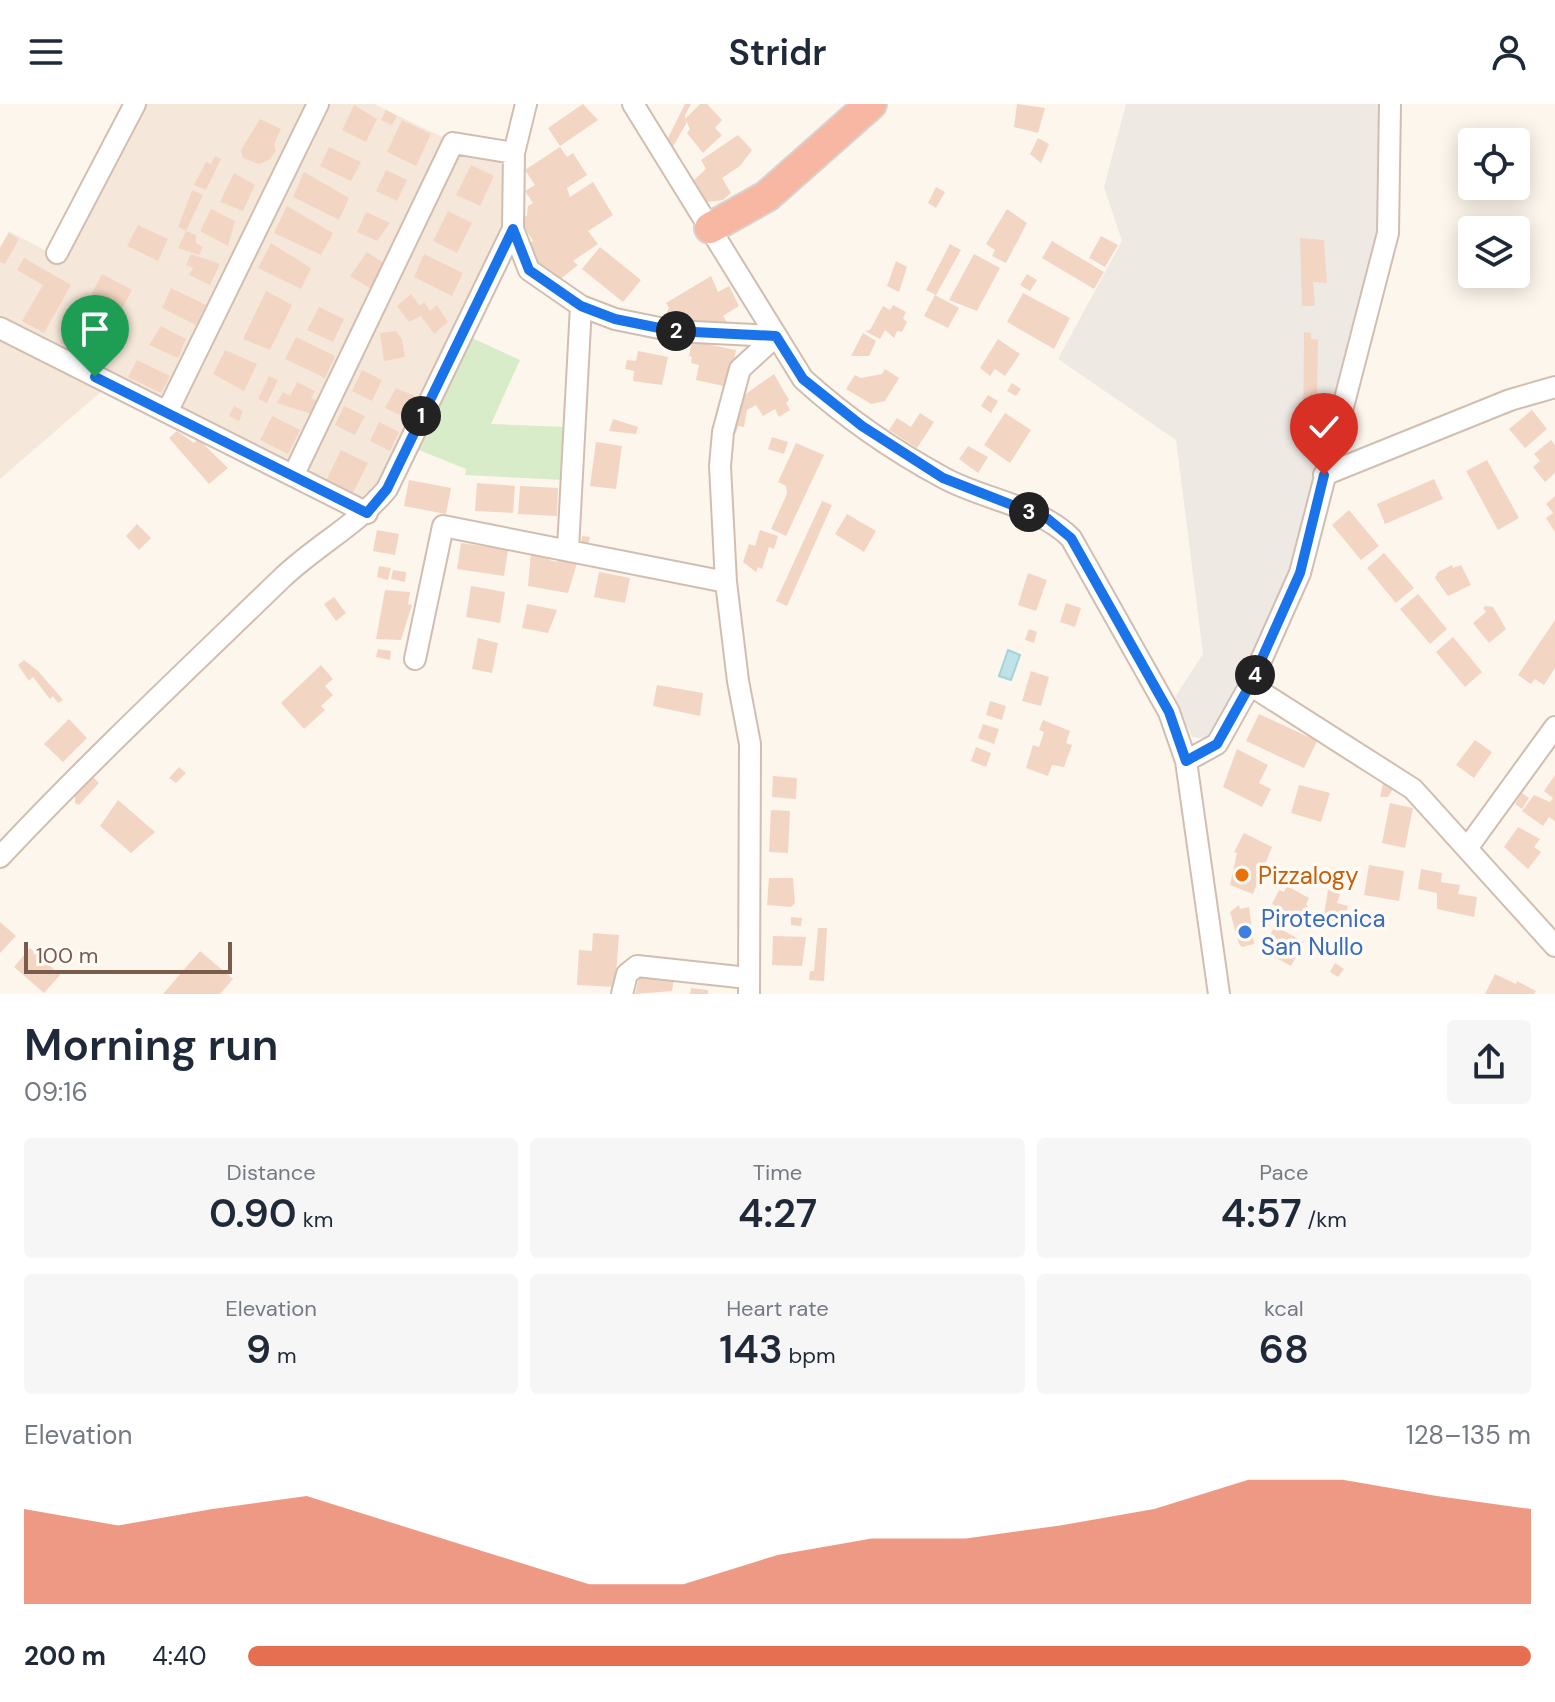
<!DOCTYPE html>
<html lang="en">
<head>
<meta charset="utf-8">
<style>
	body { margin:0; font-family:"DM Sans",sans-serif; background:#f6f6f7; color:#1f2937; height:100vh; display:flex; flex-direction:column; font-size:30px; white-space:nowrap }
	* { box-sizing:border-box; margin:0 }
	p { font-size:26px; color:#747a83 }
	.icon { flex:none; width:44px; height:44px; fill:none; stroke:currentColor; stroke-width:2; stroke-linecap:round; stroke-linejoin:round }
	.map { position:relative; height:890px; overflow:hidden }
	.side { display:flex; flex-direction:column; background:#fff; flex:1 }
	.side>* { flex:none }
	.fabs { position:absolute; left:1458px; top:24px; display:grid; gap:16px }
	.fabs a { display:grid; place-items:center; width:72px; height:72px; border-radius:8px; background:#fff; box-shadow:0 4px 20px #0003; font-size:40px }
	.scale { position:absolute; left:24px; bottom:20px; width:208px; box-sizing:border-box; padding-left:8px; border:4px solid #7a5c4d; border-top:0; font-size:22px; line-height:28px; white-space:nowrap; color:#7a5c4d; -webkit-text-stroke:6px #fffaf3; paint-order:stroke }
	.pin { position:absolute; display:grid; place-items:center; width:68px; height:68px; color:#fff; margin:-82px -34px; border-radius:50% 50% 50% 0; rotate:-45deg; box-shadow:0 0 8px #0007 }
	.pin .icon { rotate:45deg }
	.km { position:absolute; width:40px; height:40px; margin:-20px; border-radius:50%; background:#222; color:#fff; font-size:22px; line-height:40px; text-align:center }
	.round { display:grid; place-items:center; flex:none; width:84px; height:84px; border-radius:8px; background:#f6f6f7 }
	.head { display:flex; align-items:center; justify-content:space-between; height:136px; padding:0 24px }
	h1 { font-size:44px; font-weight:600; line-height:60px }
	.figures { display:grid; grid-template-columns:repeat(3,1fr); gap:12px; height:136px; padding:8px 24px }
	.figures div { display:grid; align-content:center; border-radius:8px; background:#f6f6f7; text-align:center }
	.figures b { font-size:40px; font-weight:600 }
	.figures small { font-size:22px; font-weight:400 }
	.figures p { font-size:22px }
	.chart { height:224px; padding:16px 24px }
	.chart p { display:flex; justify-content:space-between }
	.chart svg { width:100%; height:144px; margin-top:8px; fill:#e76f51; opacity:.7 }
	ul { padding:0 24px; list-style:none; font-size:26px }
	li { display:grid; grid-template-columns:128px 96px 1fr; align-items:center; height:60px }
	li i { height:20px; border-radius:10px; background:#e76f51 }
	header { display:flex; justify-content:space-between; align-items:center; height:104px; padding:0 24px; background:#fff; font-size:36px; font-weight:600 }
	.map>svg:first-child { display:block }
	.residential { fill:#f5e8da }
	.industrial { fill:#efe9e4 }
	.green { fill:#d8ecc9 }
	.water { fill:#bfe3e8; stroke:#a5d3da; stroke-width:2 }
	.building { fill:#f3d5c3 }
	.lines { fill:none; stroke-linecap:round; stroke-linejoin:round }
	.minor-casing { stroke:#d1beb0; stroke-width:24 }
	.highway-casing { stroke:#dad1cd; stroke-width:34 }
	.minor { stroke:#fff; stroke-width:20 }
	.highway { stroke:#f7b7a3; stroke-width:30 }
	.route-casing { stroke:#fff; stroke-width:16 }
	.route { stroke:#1a73e8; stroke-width:10 }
	.food-dot { fill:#e8710a; stroke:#fffaf3; stroke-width:3 }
	.shop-dot { fill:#3f7fe0; stroke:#fffaf3; stroke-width:3 }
	.labels { text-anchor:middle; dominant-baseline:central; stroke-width:7; stroke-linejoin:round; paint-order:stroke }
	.food-label { font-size:24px; fill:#c56008; stroke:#fffaf3; text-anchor:start }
	.shop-label { font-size:24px; fill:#366cbe; stroke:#fffaf3; text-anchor:start }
</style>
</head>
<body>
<header><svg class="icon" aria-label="menu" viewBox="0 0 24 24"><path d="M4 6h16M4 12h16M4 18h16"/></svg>Stridr<svg class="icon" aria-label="person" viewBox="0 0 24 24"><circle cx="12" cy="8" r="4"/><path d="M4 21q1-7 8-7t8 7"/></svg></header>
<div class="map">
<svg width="1555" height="890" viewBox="0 0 1555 890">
	<rect width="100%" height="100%" fill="#fdf6ec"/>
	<!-- residential -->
	<path class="residential" d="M146 0H374L451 37 513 41 505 125 391 362 364 402 103 286 0 375V143L9 127 63 156Z"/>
	<!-- industrial -->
	<path class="industrial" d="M1126 0H1385L1379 141 1295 466 1215 636 1192 633 1175 593 1203 550 1176 336 1058 255 1122 137 1104 83Z"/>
	<!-- green -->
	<path class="green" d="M468 232 520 256 491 320 568 323 564 376 465 371 466 365 414 344Z"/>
	<!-- water -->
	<path class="water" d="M1008 546 1020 551 1011 576 999 572Z"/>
	<!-- building -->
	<path class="building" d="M583 0 598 16 560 42 548 24Z
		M685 0H691L685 11 686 20 672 44 667 36Z
		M700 0H707L722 16 715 24 722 31 703 49 687 29 690 25 685 15Z
		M1017 0 1045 4 1038 29 1014 23Z
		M354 1 377 15 366 38 342 26Z
		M386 6 397 12 392 21 381 16Z
		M260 15 281 25 274 40 276 47 269 56 259 60 243 54 241 46Z
		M402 16 431 30 416 62 387 48Z
		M738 31 752 46 740 62 722 74 731 89 723 96 707 98 694 76 706 65 701 56Z
		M1038 34 1049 40 1041 59 1030 50Z
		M329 43 361 58 351 77 320 62Z
		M560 43 567 53 573 49 587 71 567 84 570 93 593 78 613 111 588 127 598 140 573 157 578 161 558 177 537 160 525 142 533 137 519 115 527 112 528 102 533 99 525 87 535 81 525 66Z
		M215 52 221 55 206 86 194 81 206 58 211 60Z
		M471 61 494 72 480 102 456 91Z
		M386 66 407 76 397 97 376 87Z
		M304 68 349 94 339 116 293 93Z
		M234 69 255 81 243 107 220 98Z
		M936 83 945 88 936 104 928 99Z
		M192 86 203 91 186 127 178 123Z
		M287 102 333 129 321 151 274 129Z
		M211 105 235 117 228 142 200 127Z
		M1007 105 1027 119 1006 159 992 152 995 146 986 140Z
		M448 107 472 119 457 149 433 137Z
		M366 108 390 119 377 137 357 128Z
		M138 121 168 135 158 157 127 142Z
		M186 127 196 131V139L203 143 199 151 178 144Z
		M9 129 19 135 5 160 0 158V144Z
		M1101 132 1118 141 1105 163 1089 154Z
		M1300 134 1324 136 1327 179 1313 178 1315 202H1302Z
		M1052 137 1104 168 1094 185 1042 154Z
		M271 139 311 164 301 185 258 164Z
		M950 140 961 146 936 191 926 186Z
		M600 143 641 176 623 198 582 165Z
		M367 148 387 161 371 185 350 172Z
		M191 150 220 160 210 181 189 171 193 164 186 161Z
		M424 150 463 169 452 192 414 173Z
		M974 150 1000 164 977 207 949 196Z
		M24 154 71 181 44 229 22 217 43 181 17 166Z
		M896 157 907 163 899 188 887 182Z
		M102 170 132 186 121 207 91 191Z
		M1027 170 1037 176 1030 187 1020 181Z
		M711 172 718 188 729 182 739 202 723 212 730 223 662 218 669 204 666 199Z
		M171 184 206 201 196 221 162 204Z
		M266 187 292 201 270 246 243 235Z
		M1023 189 1070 214 1054 245 1007 218Z
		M411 190 420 202 424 198 430 207 437 201 448 218 434 230 421 212 409 218 397 202Z
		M935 191 959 204 948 224 924 212Z
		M893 201 906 208 903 214 907 218 902 228 897 227 894 234 885 226 880 235 865 227 870 226 883 202 890 206Z
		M319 203 344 215 333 238 307 226Z
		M74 212 120 234 106 262 60 239Z
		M161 222 186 235 178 254 149 241Z
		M396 227 402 235 405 253 384 257 380 229Z
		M1304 228 1311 229V235L1318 236 1317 293H1326L1324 338H1320L1319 356 1303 352Z
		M863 229 876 237 869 252H851Z
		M296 233 335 252 325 274 285 255Z
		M998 235 1020 250 1005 272 995 265 990 272 980 264Z
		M692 237 736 246 728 283 696 276 699 261 691 259 692 253 689 252Z
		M225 246 257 260 244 287 213 270Z
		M638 247 668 253 662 281 633 277 634 267 625 265 627 256 636 257Z
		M137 256 170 272 161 289 128 273Z
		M885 265 899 274 885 297 871 300 846 285 855 271 861 274 882 270Z
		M362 266 382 276 372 297 352 287Z
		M774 270 789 296 786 299 790 306 779 313 775 305 763 312 756 301 747 306 744 323 738 322 736 329 731 328 740 294Z
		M269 272 278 276 267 299 258 295Z
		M297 278 315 287 311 294 317 297 311 310 277 299 283 288 290 292Z
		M1012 279 1021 285 1016 292 1007 287Z
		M396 284 417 293 407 314 385 304Z
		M988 291 998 297 991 309 981 302Z
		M234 302 243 307 239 317 229 312Z
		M344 302 365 312 355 331 335 321Z
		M1532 306 1547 325 1525 344 1509 325Z
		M920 309 934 318 917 344 889 326 897 314 911 323Z
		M1005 309 1031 326 1010 359 984 341Z
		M272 312 300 326 288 350 260 336Z
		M613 315 638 323 636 330 609 327Z
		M379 318 399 328 390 347 370 337Z
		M177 327 194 339 198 335 228 364 209 380 169 334Z
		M772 333 788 338 784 350 768 345Z
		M1551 336 1555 341V369L1545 378 1533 363 1540 357 1534 350Z
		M596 338 622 342 616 385 590 382Z
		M796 339 824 351 786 432 771 425 787 390 786 382 778 378Z
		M968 342 988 353 978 369 959 355Z
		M341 346 368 359 352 391 325 379Z
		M1487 356 1519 414 1498 426 1466 367Z
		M1434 375 1443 395 1385 420 1377 400Z
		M409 376 451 384 446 410 404 402Z
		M477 379 515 382 513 409 475 407Z
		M520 382 558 384 557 412 518 410Z
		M1555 392V428L1546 414 1553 409 1546 400Z
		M822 397 832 401 787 502 776 497Z
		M1349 406 1379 442 1361 456 1332 421Z
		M847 410 876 427 864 448 835 430Z
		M137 420 151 434 139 446 126 432Z
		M377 426 399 430 395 451 373 447Z
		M760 426 778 432 774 445 769 443 762 465 758 463 756 468 743 458 749 440 755 442Z
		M582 432 590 433 588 442 581 441Z
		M461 439 508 446 504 472 457 465Z
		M551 447 549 456 557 458 558 453 578 456 568 489 528 482 531 448Z
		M1384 449 1414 484 1396 499 1367 464Z
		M1452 461 1453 464 1461 461 1471 481 1448 492 1435 474 1438 468Z
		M379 462 391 464 388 476 377 473Z
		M393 466 406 468 405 478 391 475Z
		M599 468 630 474 625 499 594 493Z
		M1028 469 1047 476 1036 507 1018 501Z
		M471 482 505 488 500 519 466 513Z
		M385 486 410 488 408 500 412 501 401 536 376 535Z
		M1418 490 1447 525 1430 540 1400 505Z
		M334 493 346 509 336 517 324 500Z
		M1066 499 1081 504 1075 523 1060 518Z
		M527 500 557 506 548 529 522 524Z
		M1486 502 1493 503 1506 525 1489 539 1473 519 1486 508 1483 504Z
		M1555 516V564L1544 581 1535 575 1531 580 1518 571Z
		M1029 525 1037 528 1034 539 1025 536Z
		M1453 533 1482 568 1465 583 1436 548Z
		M478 534 498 539 492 569 472 565Z
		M378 545 391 547 390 556 376 553Z
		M24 556 38 567 63 596 58 599 53 592 50 595 33 573 29 577 18 561Z
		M321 561 333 575 325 582 333 591 321 602 325 606 304 625 281 599Z
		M1031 567 1049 573 1041 602 1022 597Z
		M657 581 703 589 700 612 653 602Z
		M990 597 1006 602 1002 616 986 611Z
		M1259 610 1317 637 1304 664 1246 637Z
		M69 615 87 634 63 658 44 640Z
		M1043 616 1070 627 1066 639 1072 641 1064 663 1052 661 1048 672 1026 664 1033 641 1039 643 1044 628 1039 626Z
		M983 620 999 625 994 640 978 634Z
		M1475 636 1492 648 1474 674 1456 661Z
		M976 643 991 649 986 663 971 657Z
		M1237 645 1268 661 1259 679 1271 685 1262 703 1223 683Z
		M179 663 186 669 176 679 169 674Z
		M90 670 99 679 79 701 75 699V686Z
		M1555 671V717L1549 713 1543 722 1522 707 1534 691 1550 698 1553 694 1544 687Z
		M773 672 797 674 796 695 772 693Z
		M1384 675 1394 683 1388 693H1380Z
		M1299 681 1330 689 1321 718 1291 709Z
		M1522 689 1529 694 1522 705 1515 700Z
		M118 696 155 728 131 749 100 722Z
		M1390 699 1413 704 1405 744 1382 739Z
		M771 706 790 707 788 749 769 748Z
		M1518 723 1540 735 1534 743 1541 748 1528 765 1504 743Z
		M1244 729 1272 743 1253 790 1230 781 1237 749 1234 748Z
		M1369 761 1404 767 1399 797 1364 791Z
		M1421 765 1442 769 1441 778 1460 781 1458 790 1477 793 1474 813 1437 805V789L1418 785Z
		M769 774H793L795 799 791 803 767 801Z
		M1287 782 1309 794 1306 800 1310 807 1305 818 1272 800 1279 786 1284 788Z
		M1328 786 1340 790 1337 799 1348 802 1342 822 1323 817Z
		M1239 801 1240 805 1249 803 1254 840 1242 843 1239 840 1230 808Z
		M791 813 802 814 801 822 791 821Z
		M0 818 16 832 0 849Z
		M1275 822 1304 838 1291 862 1262 846Z
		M818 824H827L824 877 809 876 810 867H814Z
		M593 829 619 831 615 883 577 881 579 846 592 847Z
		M773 832 806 833 802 862 772 861Z
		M30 844 60 871 44 889 14 863Z
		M200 847 233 875 220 890H163Z
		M1335 859 1344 865 1338 873 1330 868Z
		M1495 870 1516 880 1517 877 1536 887 1534 890H1485Z
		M640 871 674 874 672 887 635 890Z
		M691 884 708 886V890H690Z"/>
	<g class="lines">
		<defs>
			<path id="minor" d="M526 0 514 49 513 125 529 166 581 202 615 215 674 227 776 232
				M633 0 803 275C845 313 894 347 944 374 984 396 1038 401 1071 434L1169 608 1186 657 1219 890
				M57 149 135 0
				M0 224 367 409
				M170 302 318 0
				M294 370 453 39 514 49
				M1324 371 1510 296 1555 283
				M568 445 581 202
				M415 555 443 422 726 478
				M1250 581 1413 685 1555 842
				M1186 657 1217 640 1250 581 1300 469 1388 129 1390 0
				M1468 743 1555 623
				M0 753C90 657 186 567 281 475 315 442 356 422 387 385L513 125
				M622 890 627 870 637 862 748 874
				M749 890 750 640 738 577 726 478 720 362 723 328 740 265 776 232"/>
			<path id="highway" d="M710 124 767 92 871 0"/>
		</defs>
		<!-- minor casing -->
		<use href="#minor" class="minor-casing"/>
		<!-- highway casing -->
		<use href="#highway" class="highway-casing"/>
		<!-- minor -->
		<use href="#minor" class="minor"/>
		<!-- highway -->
		<use href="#highway" class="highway"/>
	</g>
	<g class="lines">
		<defs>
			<path id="route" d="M95 273 367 409 387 385 513 125 529 166 581 202 615 215 674 227 776 232 803 275 862 322 943 374 1048 415 1071 434 1169 608 1186 657 1217 640 1250 581 1300 469 1324 371"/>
		</defs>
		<!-- route casing -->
		<use href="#route" class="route-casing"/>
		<!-- route -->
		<use href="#route" class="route"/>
	</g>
	<!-- markers -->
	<circle class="food-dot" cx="1242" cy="771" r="8"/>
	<circle class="shop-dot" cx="1245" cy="828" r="8"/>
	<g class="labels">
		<!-- food labels -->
		<g class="food-label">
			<text x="1258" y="771">Pizzalogy</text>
		</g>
		<!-- shop labels -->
		<g class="shop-label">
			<text x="1261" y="814">Pirotecnica<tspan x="1261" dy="28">San Nullo</tspan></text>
		</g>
	</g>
</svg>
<div class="fabs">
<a><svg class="icon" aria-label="locate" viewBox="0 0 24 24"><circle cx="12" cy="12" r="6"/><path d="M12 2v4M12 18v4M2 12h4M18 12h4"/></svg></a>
<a><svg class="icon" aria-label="layers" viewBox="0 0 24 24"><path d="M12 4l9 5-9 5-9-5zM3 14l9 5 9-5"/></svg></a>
</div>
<div class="scale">100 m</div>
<div class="pin" style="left:95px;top:273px;background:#1e9e55"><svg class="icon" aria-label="arrive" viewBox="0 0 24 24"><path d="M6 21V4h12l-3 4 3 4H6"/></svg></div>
<div class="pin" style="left:1324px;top:371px;background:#d93025"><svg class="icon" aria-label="check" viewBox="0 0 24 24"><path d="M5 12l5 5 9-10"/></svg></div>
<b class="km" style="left:421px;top:312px">1</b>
<b class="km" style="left:676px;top:227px">2</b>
<b class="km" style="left:1029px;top:408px">3</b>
<b class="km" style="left:1255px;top:571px">4</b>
</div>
<section class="side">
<div class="head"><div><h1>Morning run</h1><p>09:16</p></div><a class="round"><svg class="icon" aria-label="share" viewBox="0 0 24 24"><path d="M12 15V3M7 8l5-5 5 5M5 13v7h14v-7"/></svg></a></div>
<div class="figures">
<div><p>Distance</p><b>0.90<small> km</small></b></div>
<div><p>Time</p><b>4:27</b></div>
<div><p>Pace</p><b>4:57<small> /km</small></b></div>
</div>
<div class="figures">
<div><p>Elevation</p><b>9<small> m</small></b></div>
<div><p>Heart rate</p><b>143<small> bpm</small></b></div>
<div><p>kcal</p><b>68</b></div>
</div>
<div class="chart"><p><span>Elevation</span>128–135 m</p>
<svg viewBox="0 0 160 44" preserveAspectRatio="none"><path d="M0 44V15L10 20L20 15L30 11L40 20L50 29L60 38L70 38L80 29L90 24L100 24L110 20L120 15L130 6L140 6L150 11L160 15V44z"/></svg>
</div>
<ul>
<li><b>200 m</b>4:40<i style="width:100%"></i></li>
</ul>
</section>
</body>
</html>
